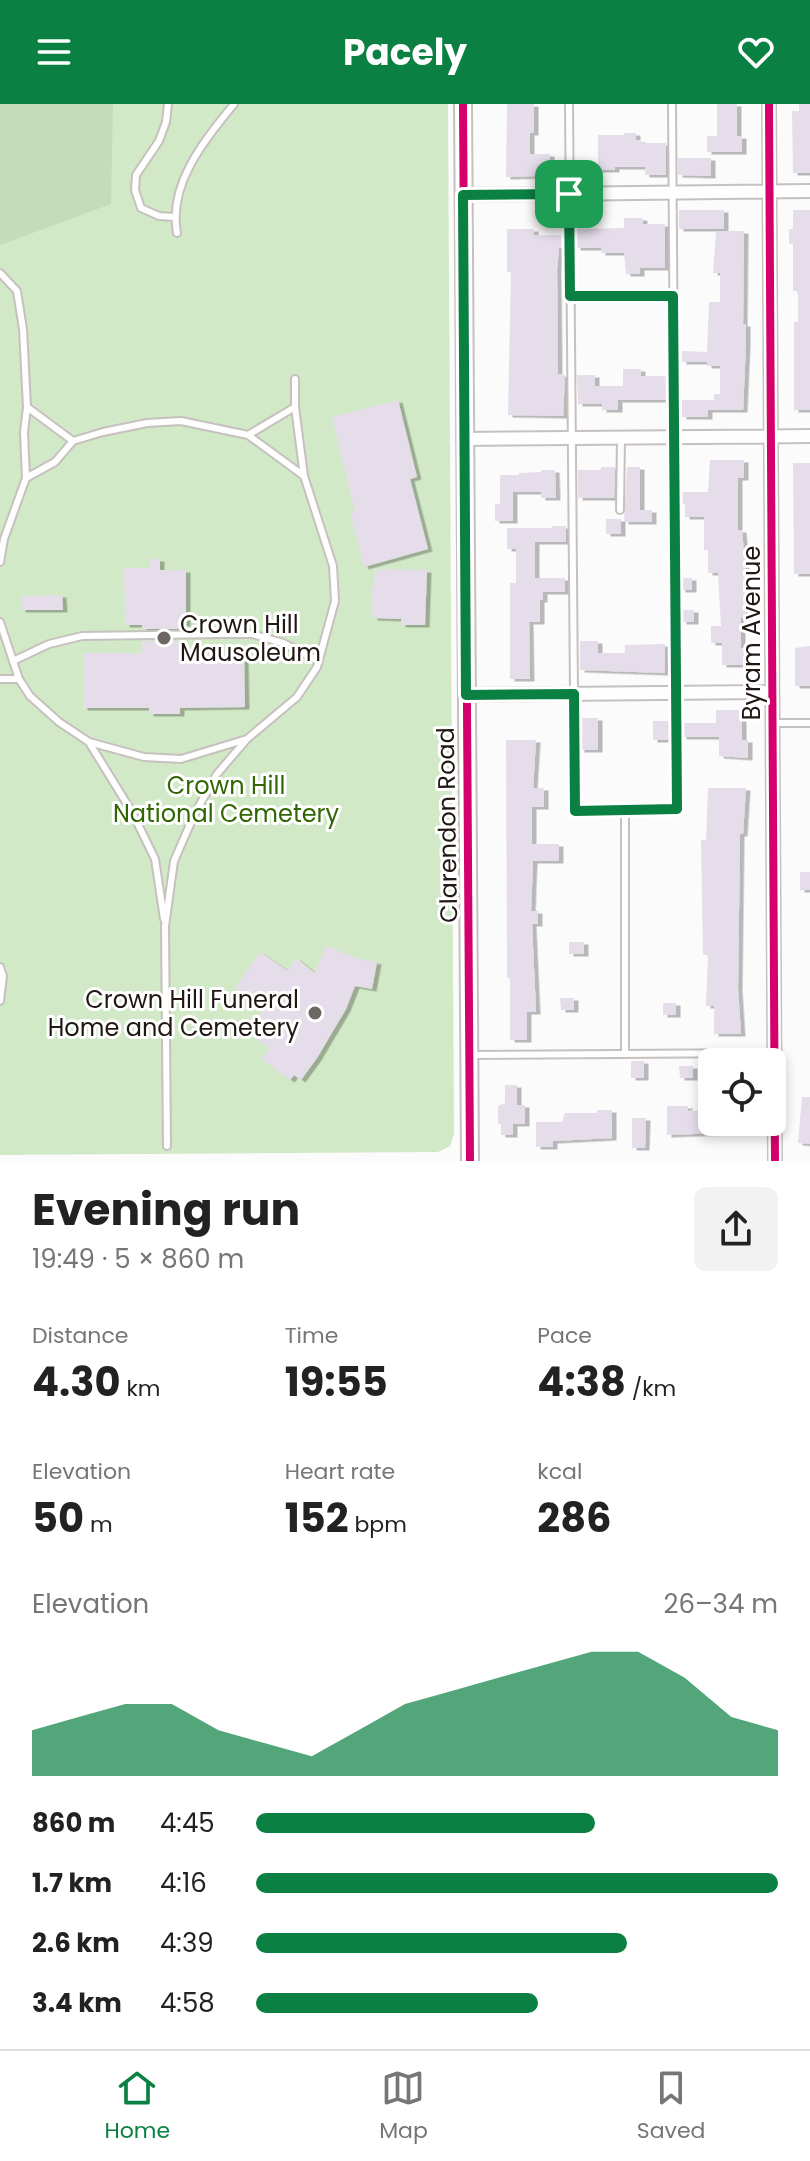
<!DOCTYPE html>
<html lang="en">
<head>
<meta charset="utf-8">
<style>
	body { margin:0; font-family:Poppins,sans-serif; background:#f2f2f2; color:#222; height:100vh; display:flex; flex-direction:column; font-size:30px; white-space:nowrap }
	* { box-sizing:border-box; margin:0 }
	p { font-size:26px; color:#767676 }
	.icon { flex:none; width:44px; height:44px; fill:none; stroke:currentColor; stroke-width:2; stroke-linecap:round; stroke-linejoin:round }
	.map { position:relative; height:1057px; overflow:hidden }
	.sheet { display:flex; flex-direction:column; background:#fff; flex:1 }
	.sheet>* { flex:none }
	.controls { position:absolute; left:698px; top:944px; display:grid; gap:16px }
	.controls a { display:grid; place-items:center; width:88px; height:88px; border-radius:12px; background:#fff; box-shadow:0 4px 12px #0003; font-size:40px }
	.pin { position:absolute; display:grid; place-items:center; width:68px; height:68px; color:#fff; margin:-34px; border-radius:16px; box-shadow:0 4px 12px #0006 }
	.round { display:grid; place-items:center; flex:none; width:84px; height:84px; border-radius:12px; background:#f2f2f2 }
	.overview { display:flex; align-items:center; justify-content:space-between; height:136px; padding:0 32px }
	h1 { font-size:44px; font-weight:700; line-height:60px }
	.figures { display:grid; grid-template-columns:repeat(3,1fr); gap:12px; height:136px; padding:8px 32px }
	.figures div { display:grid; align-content:center }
	.figures b { font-size:40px; font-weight:700 }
	.figures small { font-size:22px; font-weight:400 }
	.figures p { font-size:22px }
	.chart { height:224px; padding:16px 32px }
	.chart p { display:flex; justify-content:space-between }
	.chart svg { width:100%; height:144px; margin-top:8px; fill:#0b8043; opacity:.7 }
	ul { padding:0 32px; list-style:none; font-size:26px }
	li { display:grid; grid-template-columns:128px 96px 1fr; align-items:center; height:60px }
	li i { height:20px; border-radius:10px; background:#0b8043 }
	header { display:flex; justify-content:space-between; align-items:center; height:104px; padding:0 32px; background:#0b8043; color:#fff; font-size:36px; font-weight:700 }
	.menu { display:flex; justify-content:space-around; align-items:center; height:112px; border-top:2px solid #e0e0e0; background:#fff; font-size:22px; color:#767676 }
	.menu a { display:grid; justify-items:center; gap:4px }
	.menu .current { color:#0b8043 }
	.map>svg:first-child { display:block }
	.green { fill:#d2e9c7 }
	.forest { fill:#c4dcb7 }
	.building { fill:#e5ddea; filter:url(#shadow) }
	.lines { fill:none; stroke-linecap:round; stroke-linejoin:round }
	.service-casing { stroke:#c6c1be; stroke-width:10 }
	.minor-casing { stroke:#c6c1be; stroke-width:16 }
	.tertiary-casing { stroke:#c6c1be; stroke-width:20 }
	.service { stroke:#fefefe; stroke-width:6 }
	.minor { stroke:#fefefe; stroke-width:12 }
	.tertiary { stroke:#fefefe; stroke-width:16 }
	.cycleway-casing { stroke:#fff; stroke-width:13 }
	.cycleway { stroke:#d6006c; stroke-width:8 }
	.route-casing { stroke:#fff; stroke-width:16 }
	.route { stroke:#0b8043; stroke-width:10 }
	.poi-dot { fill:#6d6764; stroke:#fff; stroke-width:3 }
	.labels { text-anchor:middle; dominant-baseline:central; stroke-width:6; stroke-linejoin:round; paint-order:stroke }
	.poi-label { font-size:24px; fill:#201712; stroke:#fff; text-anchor:start }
	.street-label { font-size:24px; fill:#201712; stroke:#fff }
	.park-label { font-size:24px; fill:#326602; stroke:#fff }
</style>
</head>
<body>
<header><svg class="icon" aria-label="menu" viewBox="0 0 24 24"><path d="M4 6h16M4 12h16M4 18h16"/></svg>Pacely<svg class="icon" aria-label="heart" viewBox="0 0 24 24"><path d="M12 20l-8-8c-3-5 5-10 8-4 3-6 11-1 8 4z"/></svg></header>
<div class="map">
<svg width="810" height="1057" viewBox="0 0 810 1057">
	<defs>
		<filter id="shadow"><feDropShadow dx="4.5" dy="2.5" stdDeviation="0" flood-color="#0004"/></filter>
	</defs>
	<rect width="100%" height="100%" fill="#fbfbfb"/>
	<!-- green -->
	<path class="green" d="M0 0H448L454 1030 450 1042 438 1048 0 1051Z"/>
	<!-- forest -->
	<path class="forest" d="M0 0H113L111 100 0 141Z"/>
	<!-- building -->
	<path class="building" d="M507 0H534V29H530V50H550V65H541V72L506 73Z
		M717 0H737V32H742V48H707V32H717Z
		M799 0H810V69H793L792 7H799Z
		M624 29H636V36H641V39H666V71H645V63H615V66H598V31H624Z
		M678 54H711V72L678 71Z
		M679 106H724V125H679Z
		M793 106H810V306H794V218H798V187H793V140H789V125H793Z
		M624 114H643V120H665V164H640V170H626L624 149H601V144H576V125L624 124Z
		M507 125H534V131H564V144H559L557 167 558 270 565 271 563 312 508 311 511 168H507Z
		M716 127H744L743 220H746V240L743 306H708V313H682V296H714V290H720V262H707V258H682V247L707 248 709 198H720V169H713Z
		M623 265H641V272H667V296H618V306H602V300H578L577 271H595V282H623Z
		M398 296 417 373 410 375 428 445 364 463 350 409 355 408 332 313Z
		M710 356H744V374H738V426H742L746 472V514H741V544H745V561H722V539H711V522H721L718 469H708V446H704V413H685V400H681V388H708Z
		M793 359H810V470H794Z
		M601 363H615L614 394H578V366H601Z
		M627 363H640V406H652V418H624Z
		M541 366H555L556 394H541V388H513V417H495V400H500V371H519V369L541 368Z
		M606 415H621V430H606Z
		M552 422H566V438H535V474H565V488H543V496H540V518H529L530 575H510V479H516V445H507V424H552Z
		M150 455H160V466H186V520H182V525H142V521H125L124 464H150Z
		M375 465 427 466 425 521H401V515L373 514 371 484H374Z
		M681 474H692V486H681Z
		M62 491 63 506H21V492Z
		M682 506H694V518H682Z
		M142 537H182L184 550 244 549 245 603 180 604V610H149V604H83V549H142Z
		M580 537H598V549H625V541L665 540V569L580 566Z
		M810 542V582H795V544Z
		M716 606H742V636H748V654L719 652V633H682V619H716Z
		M580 614H598V646H580Z
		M653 617H669V636H653Z
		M506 636H536L533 684H544V703H532V740H559V757H533L531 807H538V820H532L536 908H527V936H510V874H507Z
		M708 684H746L743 730H740L738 884 741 930H714V902H706L708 851H703L701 736H706Z
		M800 768H810V786H800Z
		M569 838H584V850H569Z
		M326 842 360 855 377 858 372 885 355 882 346 905 317 954 301 976 294 971 290 976 261 955 269 944 249 928 264 905 235 884 260 848 288 867 296 854 315 869Z
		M560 894H574V906H561Z
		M663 899H676V911H663Z
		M631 957H644V974H631Z
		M679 962H693V974H680Z
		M505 981H517V1001H525V1020H513V1031H501V1020H498V1002L505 999Z
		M802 993H810V1040L798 1039Z
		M667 1002H688V1007L705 1006V1012H712V1018H747V1028L667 1031Z
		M597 1006H612V1034L553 1037V1043H536V1018H562L565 1009H597Z
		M632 1014H646L645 1044H632Z"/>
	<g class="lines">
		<defs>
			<path id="service" d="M168 0 166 18 159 37 136 71 135 86 141 104 159 112 174 113
				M569 0 575 707 677 705 672 0
				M177 129C168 79 205 36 234 0
				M0 169 17 187 23 225 27 303
				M570 192H673
				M295 275V303L304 372
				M248 331 295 303
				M26 374 24 328 27 303 73 337
				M620 406 621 334
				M0 458 4 435 26 374 55 358 73 337 103 328 147 319 181 317 248 331 304 372 333 462 335 497 317 563 297 593 247 635 181 655 144 653 89 638 59 618 30 592 19 575 0 518
				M13 557 49 540 82 532 221 530H252L283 539 319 557
				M0 575H19
				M774 619H810
				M90 640 132 708 155 755 164 815
				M625 707V950
				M0 863 3 872 0 897
				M472 951 773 949
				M167 1042 165 822 174 757 195 709 217 670 247 635"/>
			<path id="minor" d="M769 0 775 1057
				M463 91 810 87
				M463 335 810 332
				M466 591 772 588"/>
			<path id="tertiary" d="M463 0 470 1057"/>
		</defs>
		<!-- service casing -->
		<use href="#service" class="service-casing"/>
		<!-- minor casing -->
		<use href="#minor" class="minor-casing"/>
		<!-- tertiary casing -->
		<use href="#tertiary" class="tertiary-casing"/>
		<!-- service -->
		<use href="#service" class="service"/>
		<!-- minor -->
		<use href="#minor" class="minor"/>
		<!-- tertiary -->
		<use href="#tertiary" class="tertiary"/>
		<defs>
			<path id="cycleway" d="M463 0 470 1057
				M769 0 775 1057"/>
		</defs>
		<!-- cycleway casing -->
		<use href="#cycleway" class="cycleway-casing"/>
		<!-- cycleway -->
		<use href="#cycleway" class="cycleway"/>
	</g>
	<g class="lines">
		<defs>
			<path id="route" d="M569 90 570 192H673L677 705 575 707 574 590 466 591 463 91Z"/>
		</defs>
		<!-- route casing -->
		<use href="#route" class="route-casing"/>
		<!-- route -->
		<use href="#route" class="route"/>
	</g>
	<!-- markers -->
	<g class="poi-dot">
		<circle cx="164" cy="534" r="8"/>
		<circle cx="315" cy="909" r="8"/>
	</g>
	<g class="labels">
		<!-- poi labels -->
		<g class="poi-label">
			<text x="180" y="520">Crown Hill<tspan x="180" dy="28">Mausoleum</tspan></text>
			<text x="299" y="895" text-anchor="end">Crown Hill Funeral<tspan x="299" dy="28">Home and Cemetery</tspan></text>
		</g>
		<!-- street labels -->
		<g class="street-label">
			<text transform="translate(751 529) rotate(-90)">Byram Avenue</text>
			<text transform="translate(447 721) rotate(-91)">Clarendon Road</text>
		</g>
		<!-- park labels -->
		<g class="park-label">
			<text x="226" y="681">Crown Hill<tspan x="226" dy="28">National Cemetery</tspan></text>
		</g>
	</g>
</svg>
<div class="controls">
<a><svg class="icon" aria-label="locate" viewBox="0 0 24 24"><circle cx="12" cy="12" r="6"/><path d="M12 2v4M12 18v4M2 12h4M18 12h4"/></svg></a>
</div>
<div class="pin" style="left:569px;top:90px;background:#1e9e55"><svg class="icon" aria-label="arrive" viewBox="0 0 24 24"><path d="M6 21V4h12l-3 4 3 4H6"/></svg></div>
</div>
<section class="sheet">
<div class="overview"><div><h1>Evening run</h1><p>19:49 · 5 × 860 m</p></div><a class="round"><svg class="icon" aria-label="share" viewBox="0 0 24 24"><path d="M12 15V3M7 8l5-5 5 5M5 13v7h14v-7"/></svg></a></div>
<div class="figures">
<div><p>Distance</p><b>4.30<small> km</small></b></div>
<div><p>Time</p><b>19:55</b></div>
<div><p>Pace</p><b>4:38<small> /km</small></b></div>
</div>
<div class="figures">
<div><p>Elevation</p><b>50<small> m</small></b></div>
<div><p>Heart rate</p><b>152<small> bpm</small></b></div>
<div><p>kcal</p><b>286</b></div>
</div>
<div class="chart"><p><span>Elevation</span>26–34 m</p>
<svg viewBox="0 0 160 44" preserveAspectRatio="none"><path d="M0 44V30L10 26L20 22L30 22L40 30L50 34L60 38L70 30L80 22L90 18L100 14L110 10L120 6L130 6L140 14L150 26L160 30V44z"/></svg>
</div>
<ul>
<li><b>860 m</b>4:45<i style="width:65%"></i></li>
<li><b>1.7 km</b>4:16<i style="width:100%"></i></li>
<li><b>2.6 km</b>4:39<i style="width:71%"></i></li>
<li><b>3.4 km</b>4:58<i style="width:54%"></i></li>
</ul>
</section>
<nav class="menu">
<a class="current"><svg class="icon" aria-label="home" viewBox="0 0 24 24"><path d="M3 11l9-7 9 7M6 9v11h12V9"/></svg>Home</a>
<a><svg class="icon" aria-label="map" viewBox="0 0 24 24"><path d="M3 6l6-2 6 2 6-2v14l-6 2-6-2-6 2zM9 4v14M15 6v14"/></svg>Map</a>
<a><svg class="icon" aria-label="saved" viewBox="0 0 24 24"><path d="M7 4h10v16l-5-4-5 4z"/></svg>Saved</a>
</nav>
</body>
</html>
